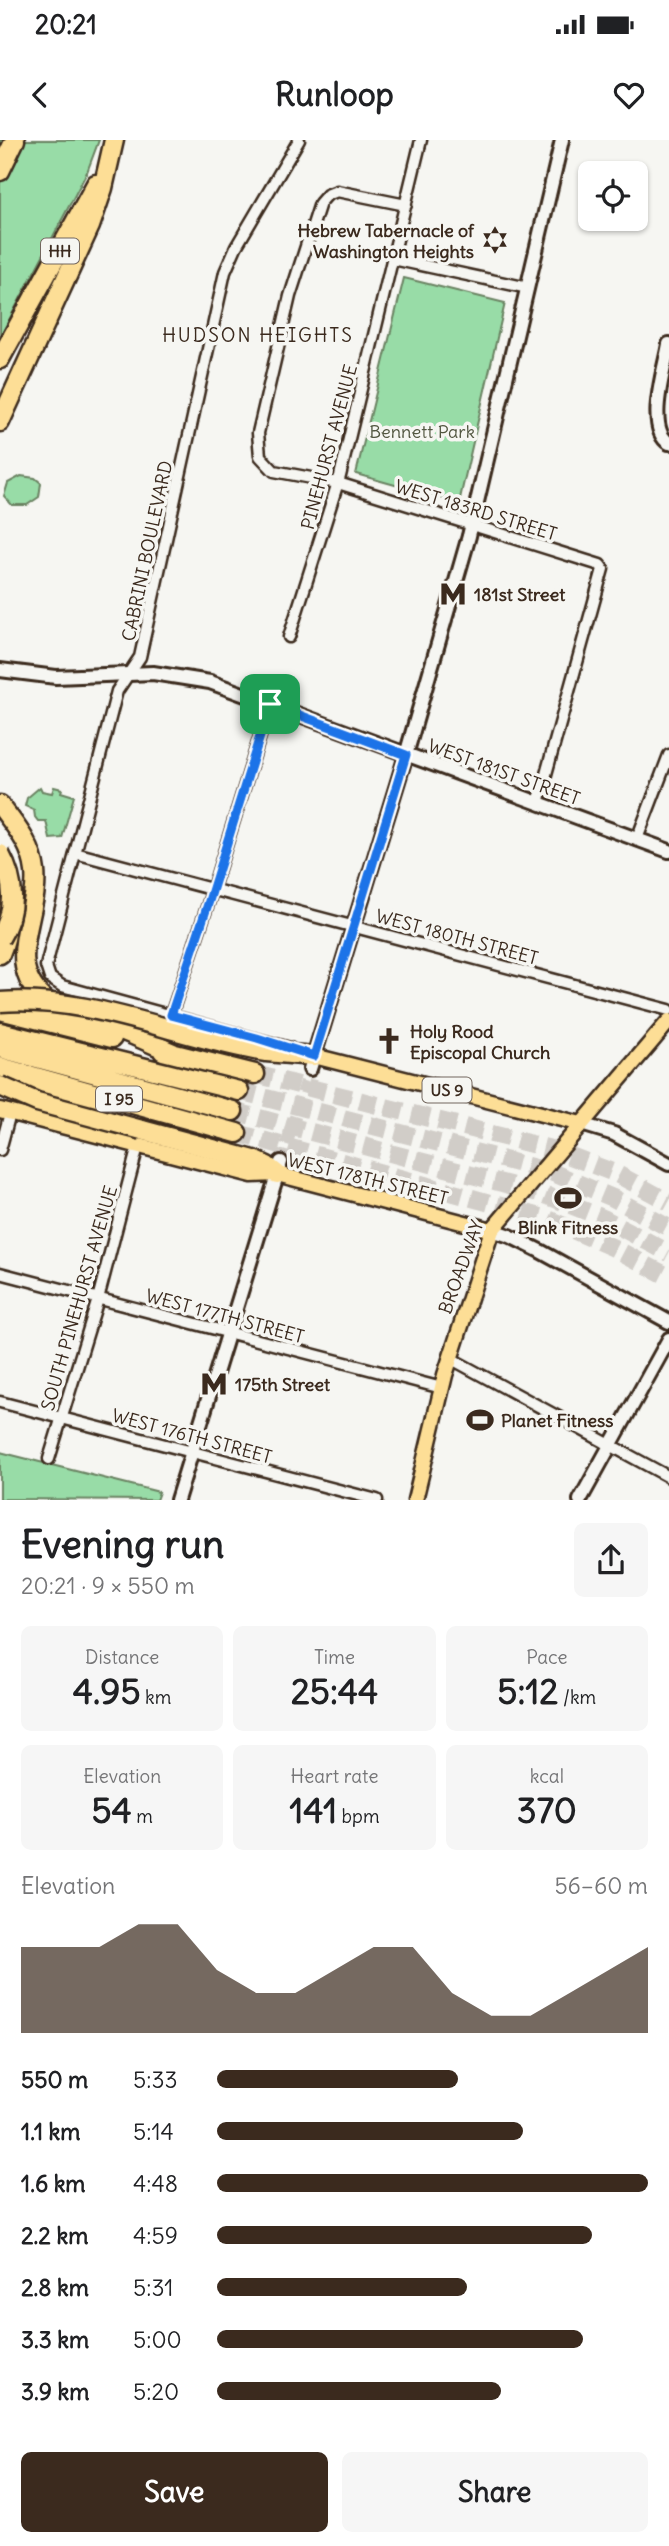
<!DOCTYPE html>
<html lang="en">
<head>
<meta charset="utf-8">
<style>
	body { margin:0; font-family:Delius,sans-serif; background:#f6f6f6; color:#202124; height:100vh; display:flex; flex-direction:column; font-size:26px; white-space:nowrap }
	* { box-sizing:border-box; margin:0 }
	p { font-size:23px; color:#757577 }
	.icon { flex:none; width:38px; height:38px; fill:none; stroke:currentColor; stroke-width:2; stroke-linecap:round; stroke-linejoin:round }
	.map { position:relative; height:1360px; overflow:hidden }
	.details { display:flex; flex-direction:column; background:#fff; flex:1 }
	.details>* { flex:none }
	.buttons { position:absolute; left:578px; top:21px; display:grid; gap:14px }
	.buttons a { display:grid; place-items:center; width:70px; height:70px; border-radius:10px; background:#fff; box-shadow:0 2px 5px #0004; font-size:35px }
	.pin { position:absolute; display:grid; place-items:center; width:60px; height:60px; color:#fff; margin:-30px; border-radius:14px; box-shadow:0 4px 10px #0006 }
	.round { display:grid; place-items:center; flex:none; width:74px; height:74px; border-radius:10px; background:#f6f6f6 }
	.head { display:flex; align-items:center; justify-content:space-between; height:119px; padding:0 21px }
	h1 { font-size:38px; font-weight:700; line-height:52px }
	.metrics { display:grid; grid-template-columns:repeat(3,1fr); gap:10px; height:119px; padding:7px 21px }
	.metrics div { display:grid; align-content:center; border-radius:10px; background:#f6f6f6; text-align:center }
	.metrics b { font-size:35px; font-weight:700 }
	.metrics small { font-size:19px; font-weight:400 }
	.metrics p { font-size:19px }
	.chart { height:196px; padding:14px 21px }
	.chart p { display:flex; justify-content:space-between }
	.chart svg { width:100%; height:126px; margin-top:7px; fill:#3b2a1e; opacity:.7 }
	.primary-button { display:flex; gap:14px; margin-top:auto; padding:14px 21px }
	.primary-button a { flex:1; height:80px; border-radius:10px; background:#3b2a1e; color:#fff; font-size:28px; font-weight:700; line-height:80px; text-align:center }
	.primary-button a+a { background:#f6f6f6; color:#202124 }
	ul { padding:0 21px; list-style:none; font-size:23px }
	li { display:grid; grid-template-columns:112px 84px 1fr; align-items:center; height:52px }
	li i { height:18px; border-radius:9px; background:#3b2a1e }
	.status { display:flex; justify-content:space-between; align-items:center; height:49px; padding:0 35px; background:#fff; direction:ltr }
	.status svg { height:19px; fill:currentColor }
	header { display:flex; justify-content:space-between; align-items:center; height:91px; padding:0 21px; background:#fff; font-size:32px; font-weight:700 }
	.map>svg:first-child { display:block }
	.green { fill:#98dca7; stroke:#6a8362; stroke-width:2 }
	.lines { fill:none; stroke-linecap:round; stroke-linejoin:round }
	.secondary-tunnel { stroke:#d1cdc8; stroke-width:12; stroke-dasharray:12 6; stroke-linecap:butt }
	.highway-tunnel { stroke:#d1cdc8; stroke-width:18; stroke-dasharray:18 9; stroke-linecap:butt }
	.street-casing { stroke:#3b2a1e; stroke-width:15 }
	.secondary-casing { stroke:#3b2a1e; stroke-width:18 }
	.primary-casing { stroke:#3b2a1e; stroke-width:19 }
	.highway-casing { stroke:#3b2a1e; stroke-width:23 }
	.street { stroke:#f6f6f2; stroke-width:10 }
	.secondary { stroke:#f6f6f2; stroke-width:12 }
	.primary { stroke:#fdde96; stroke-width:14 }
	.highway { stroke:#fdde96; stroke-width:18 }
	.highway-bridge-casing { stroke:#3b2a1e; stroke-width:23; stroke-linecap:butt }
	.highway-bridge { stroke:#fdde96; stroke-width:18 }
	.route-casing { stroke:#fff; stroke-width:14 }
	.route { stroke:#1a73e8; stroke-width:9 }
	.labels { text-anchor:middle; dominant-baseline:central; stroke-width:7; stroke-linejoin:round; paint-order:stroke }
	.shield { fill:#f6f6f2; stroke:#73675e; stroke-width:2 }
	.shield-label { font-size:16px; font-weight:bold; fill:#3b2a1e }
	.poi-label { font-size:18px; font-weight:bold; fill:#3b2a1e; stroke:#f6f6f2; text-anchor:start }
	.park-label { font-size:18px; fill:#525640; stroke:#f6f6f2 }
	.street-label { font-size:18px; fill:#3b2a1e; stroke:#f6f6f2 }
	.neighbourhood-label { font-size:19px; letter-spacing:2px; fill:#3b2a1e; stroke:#f6f6f2 }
</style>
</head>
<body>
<div class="status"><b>20:21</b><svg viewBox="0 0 49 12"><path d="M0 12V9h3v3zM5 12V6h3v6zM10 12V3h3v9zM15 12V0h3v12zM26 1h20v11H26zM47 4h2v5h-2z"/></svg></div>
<header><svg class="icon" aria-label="back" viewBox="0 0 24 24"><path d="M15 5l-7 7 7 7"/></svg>Runloop<svg class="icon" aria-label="heart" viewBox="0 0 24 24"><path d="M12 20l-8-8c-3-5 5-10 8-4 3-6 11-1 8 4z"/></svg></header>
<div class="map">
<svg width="669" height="1360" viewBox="0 0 669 1360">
	<rect width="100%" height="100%" fill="#f6f6f2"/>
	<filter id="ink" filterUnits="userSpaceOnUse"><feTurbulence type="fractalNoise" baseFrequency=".0143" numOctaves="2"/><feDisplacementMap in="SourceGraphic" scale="14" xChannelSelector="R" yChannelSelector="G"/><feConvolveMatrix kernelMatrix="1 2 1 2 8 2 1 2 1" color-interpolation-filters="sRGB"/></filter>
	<g filter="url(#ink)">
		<!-- green -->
		<path class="green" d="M0 0H99L87 32 0 197Z
			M404 138 505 163 459 363 356 334Z
			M21 336 35 338 41 343 39 357 27 365H12L4 356 8 343Z
			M40 647 42 651 52 653 54 647 62 649 61 652 74 656 62 698 50 699 46 681H38L35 677 34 670 25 666 27 658Z
			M0 1312 159 1352 156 1360 0 1359Z"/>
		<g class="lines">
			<!-- secondary-tunnel -->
			<path class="secondary-tunnel" d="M281 1022 310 929"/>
			<!-- highway-tunnel -->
			<path class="highway-tunnel" d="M255 934 555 1010 617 1034 669 1062
				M239 951 551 1032 613 1058 669 1088
				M233 971 543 1054 603 1078 669 1113
				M237 993 548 1079 614 1108 669 1137"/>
			<defs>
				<path id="street" d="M406 65 337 51 327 55 320 63 290 156 258 293 260 316 274 331 338 343 600 425 603 429 538 663
					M393 119 528 148
					M289 497 340 336 421 0
					M637 699 669 615
					M75 713 669 870
					M171 875 209 761 270 564
					M290 908 62 846 50 838 46 826 117 551 140 517 225 132 236 107 299 0
					M0 1010 10 973
					M0 1133 442 1248
					M450 1218 669 1337
					M0 1262 377 1360
					M49 1319 98 1159 138 1006"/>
				<path id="secondary" d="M669 204C665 228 645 288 669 303
					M0 530 56 537 153 533 210 542 669 711
					M310 929 406 615 469 396 562 0
					M581 984 614 994 669 1024
					M492 1090 510 1096 540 1111 669 1182
					M177 1360 281 1022
					M580 1360 669 1199"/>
				<path id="primary" d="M314 916 581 984
					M0 970 252 1035 277 1034 492 1090
					M415 1360 445 1235 492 1090 669 881"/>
				<path id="highway" d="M0 31 15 0
					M0 219 96 44
					M0 282 90 86 103 48 114 0
					M0 665C15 686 32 704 35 731 40 776 0 826 48 862 68 877 96 881 118 889 137 896 155 905 173 913
					M0 749C9 770 9 793 0 814
					M0 870 112 898
					M0 892 239 951
					M0 908 233 971
					M163 911 255 934
					M266 912 314 916
					M0 927 237 993
					M14 950 90 962
					M142 990 254 1020 267 1026 277 1034"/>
			</defs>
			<!-- street casing -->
			<use href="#street" class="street-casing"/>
			<!-- secondary casing -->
			<use href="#secondary" class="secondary-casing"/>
			<!-- primary casing -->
			<use href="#primary" class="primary-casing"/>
			<!-- highway casing -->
			<use href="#highway" class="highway-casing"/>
			<!-- street -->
			<use href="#street" class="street"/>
			<!-- secondary -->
			<use href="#secondary" class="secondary"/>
			<!-- primary -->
			<use href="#primary" class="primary"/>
			<!-- highway -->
			<use href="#highway" class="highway"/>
			<defs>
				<path id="highway-bridge" d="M0 714C15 741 17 771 0 798
					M0 862C91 855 178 898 266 912
					M0 946 37 962 142 990"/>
			</defs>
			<!-- highway-bridge casing -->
			<use href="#highway-bridge" class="highway-bridge-casing"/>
			<!-- highway-bridge -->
			<use href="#highway-bridge" class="highway-bridge"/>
		</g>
	</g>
	<g class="lines" filter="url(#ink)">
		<defs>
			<path id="route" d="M270 564 406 615 314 916 257 898 171 875 209 761Z"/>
		</defs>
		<!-- route casing -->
		<use href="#route" class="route-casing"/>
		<!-- route -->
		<use href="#route" class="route"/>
	</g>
	<!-- icons -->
	<defs>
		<symbol id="synagogue-bare" viewBox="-9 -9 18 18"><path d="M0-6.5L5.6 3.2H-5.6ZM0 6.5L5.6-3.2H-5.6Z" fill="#3b2a1e" stroke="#f6f6f2" stroke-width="2.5" paint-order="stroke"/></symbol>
		<symbol id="metro-bare" viewBox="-9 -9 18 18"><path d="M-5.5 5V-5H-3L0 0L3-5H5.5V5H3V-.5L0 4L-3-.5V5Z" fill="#3b2a1e" stroke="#f6f6f2" stroke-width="2.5" paint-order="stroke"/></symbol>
		<symbol id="church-bare" viewBox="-9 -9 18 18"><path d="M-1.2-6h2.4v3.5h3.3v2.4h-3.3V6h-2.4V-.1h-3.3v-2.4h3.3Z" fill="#3b2a1e" stroke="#f6f6f2" stroke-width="2.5" paint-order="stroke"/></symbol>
		<symbol id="stadium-bare" viewBox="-9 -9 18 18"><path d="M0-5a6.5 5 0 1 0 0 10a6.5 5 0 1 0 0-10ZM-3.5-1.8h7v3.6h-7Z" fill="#3b2a1e" stroke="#f6f6f2" stroke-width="2.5" paint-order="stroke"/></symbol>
	</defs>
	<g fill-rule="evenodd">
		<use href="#synagogue-bare" x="476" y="81" width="38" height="38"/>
		<use href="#metro-bare" x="434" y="435" width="38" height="38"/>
		<use href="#church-bare" x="370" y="882" width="38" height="38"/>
		<use href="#stadium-bare" x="549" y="1039" width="38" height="38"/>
		<use href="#metro-bare" x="195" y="1225" width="38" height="38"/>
		<use href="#stadium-bare" x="461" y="1261" width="38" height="38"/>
	</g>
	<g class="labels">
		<!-- shield labels -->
		<g class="shield">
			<rect x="41" y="98.5" width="38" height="25" rx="5"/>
			<rect x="422.5" y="937.5" width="49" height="25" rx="5"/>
			<rect x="96" y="946.5" width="46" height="25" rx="5"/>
		</g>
		<g class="shield-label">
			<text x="60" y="111">HH</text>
			<text x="447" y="950">US 9</text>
			<text x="119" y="959">I 95</text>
		</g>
		<!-- poi labels -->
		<g class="poi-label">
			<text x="474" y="90" text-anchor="end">Hebrew Tabernacle of<tspan x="474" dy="21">Washington Heights</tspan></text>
			<text x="474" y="454">181st Street</text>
			<text x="410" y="891">Holy Rood<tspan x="410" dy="21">Episcopal Church</tspan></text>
			<text x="568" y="1087" text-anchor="middle">Blink Fitness</text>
			<text x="235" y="1244">175th Street</text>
			<text x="501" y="1280">Planet Fitness</text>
		</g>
		<!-- park labels -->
		<g class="park-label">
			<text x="422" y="291">Bennett Park</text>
		</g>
		<!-- street labels -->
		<g class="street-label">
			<text transform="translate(329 307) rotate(-75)">PINEHURST AVENUE</text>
			<text transform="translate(476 370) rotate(17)">WEST 183RD STREET</text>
			<text transform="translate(147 411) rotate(-78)">CABRINI BOULEVARD</text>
			<text transform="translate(504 632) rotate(20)">WEST 181ST STREET</text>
			<text transform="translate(457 797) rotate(15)">WEST 180TH STREET</text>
			<text transform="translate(368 1039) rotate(14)">WEST 178TH STREET</text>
			<text transform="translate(461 1127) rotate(-70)">BROADWAY</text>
			<text transform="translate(79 1158) rotate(-74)">SOUTH PINEHURST AVENUE</text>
			<text transform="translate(225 1176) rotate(15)">WEST 177TH STREET</text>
			<text transform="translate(192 1296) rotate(15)">WEST 176TH STREET</text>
		</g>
		<!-- neighbourhood labels -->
		<g class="neighbourhood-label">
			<text x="258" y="195">HUDSON HEIGHTS</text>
		</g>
	</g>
</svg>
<div class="buttons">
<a><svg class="icon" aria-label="locate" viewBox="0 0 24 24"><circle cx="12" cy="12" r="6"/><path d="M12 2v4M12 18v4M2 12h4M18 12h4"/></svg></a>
</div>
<div class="pin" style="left:270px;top:564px;background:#1e9e55"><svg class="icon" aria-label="arrive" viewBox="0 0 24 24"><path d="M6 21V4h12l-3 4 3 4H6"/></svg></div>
</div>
<section class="details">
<div class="head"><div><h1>Evening run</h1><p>20:21 · 9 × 550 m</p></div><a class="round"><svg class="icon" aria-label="share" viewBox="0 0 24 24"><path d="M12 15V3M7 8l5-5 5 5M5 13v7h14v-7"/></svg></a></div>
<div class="metrics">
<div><p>Distance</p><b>4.95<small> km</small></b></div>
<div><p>Time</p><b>25:44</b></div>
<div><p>Pace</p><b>5:12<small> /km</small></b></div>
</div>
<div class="metrics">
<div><p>Elevation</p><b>54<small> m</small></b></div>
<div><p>Heart rate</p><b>141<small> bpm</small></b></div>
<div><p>kcal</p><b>370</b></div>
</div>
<div class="chart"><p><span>Elevation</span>56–60 m</p>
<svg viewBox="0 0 160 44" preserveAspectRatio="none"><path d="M0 44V14L10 14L20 14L30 6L40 6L50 22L60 30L70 30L80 22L90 14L100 14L110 30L120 38L130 38L140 30L150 22L160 14V44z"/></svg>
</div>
<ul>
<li><b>550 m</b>5:33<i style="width:56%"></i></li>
<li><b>1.1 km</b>5:14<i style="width:71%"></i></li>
<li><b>1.6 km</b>4:48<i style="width:100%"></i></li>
<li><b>2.2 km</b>4:59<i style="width:87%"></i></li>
<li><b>2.8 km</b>5:31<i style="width:58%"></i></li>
<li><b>3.3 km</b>5:00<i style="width:85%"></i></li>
<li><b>3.9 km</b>5:20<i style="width:66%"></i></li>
</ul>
<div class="primary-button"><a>Save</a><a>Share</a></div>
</section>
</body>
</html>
